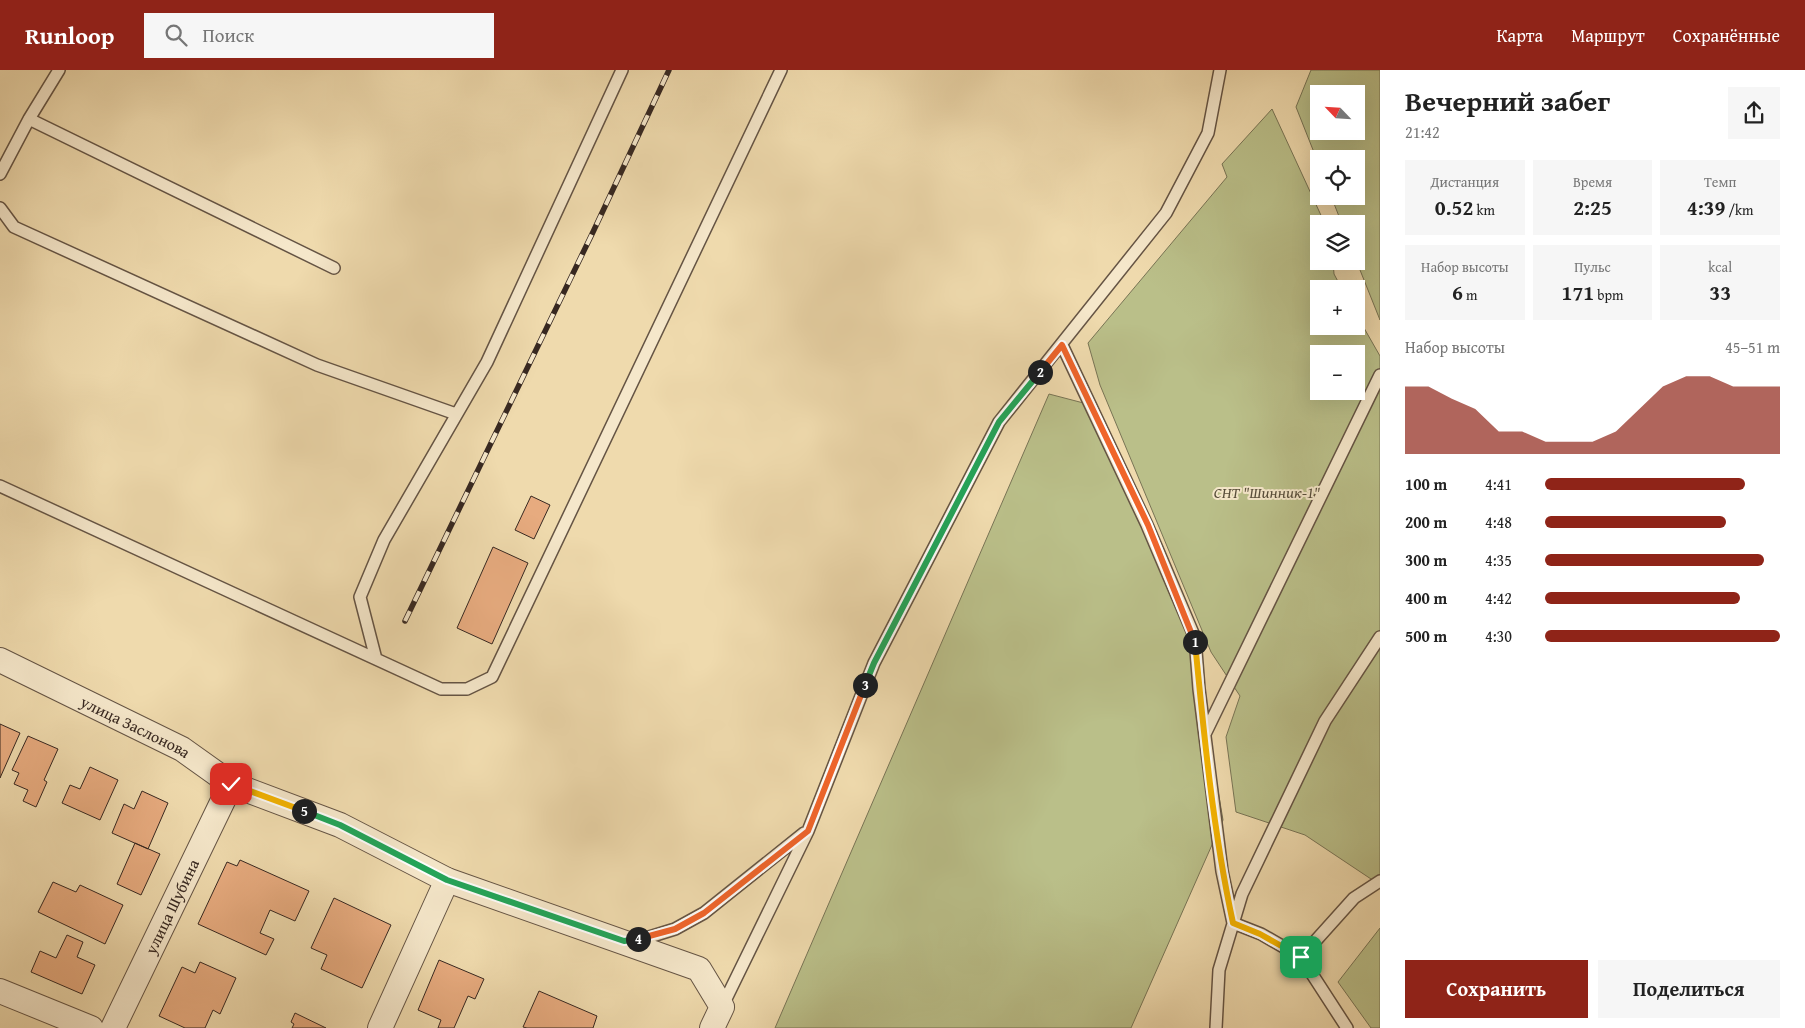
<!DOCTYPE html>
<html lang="ru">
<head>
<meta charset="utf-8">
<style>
	body { margin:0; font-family:"Gentium Book Plus",serif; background:#f6f6f6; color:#222; height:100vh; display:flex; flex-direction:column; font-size:19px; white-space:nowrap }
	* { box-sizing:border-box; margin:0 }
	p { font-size:16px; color:#767676 }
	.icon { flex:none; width:28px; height:28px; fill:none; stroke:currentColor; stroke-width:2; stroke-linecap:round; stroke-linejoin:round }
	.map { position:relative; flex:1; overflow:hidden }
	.sheet { display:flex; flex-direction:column; background:#fff; width:425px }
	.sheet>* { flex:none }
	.needle { width:32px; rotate:295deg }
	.controls { position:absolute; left:1310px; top:15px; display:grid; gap:10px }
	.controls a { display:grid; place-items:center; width:55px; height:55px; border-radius:0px; background:#fff; box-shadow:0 5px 20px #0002; font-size:25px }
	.pin { position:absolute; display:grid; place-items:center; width:42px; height:42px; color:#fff; margin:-21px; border-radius:10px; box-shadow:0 2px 8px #0006 }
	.km { position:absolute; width:25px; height:25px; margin:-12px; border-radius:50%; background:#222; color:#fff; font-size:14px; line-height:25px; text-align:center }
	.round { display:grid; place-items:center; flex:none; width:52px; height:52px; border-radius:0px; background:#f6f6f6 }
	.headline { display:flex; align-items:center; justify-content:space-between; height:85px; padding:0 25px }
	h1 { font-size:28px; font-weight:700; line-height:38px }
	.stats { display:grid; grid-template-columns:repeat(3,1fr); gap:8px; height:85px; padding:5px 25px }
	.stats div { display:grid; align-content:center; border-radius:0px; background:#f6f6f6; text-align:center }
	.stats b { font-size:21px; font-weight:700 }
	.stats small { font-size:14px; font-weight:400 }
	.stats p { font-size:14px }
	.chart { height:140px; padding:10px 25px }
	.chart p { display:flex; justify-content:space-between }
	.chart svg { width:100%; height:90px; margin-top:5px; fill:#8f2418; opacity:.7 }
	.button { display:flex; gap:10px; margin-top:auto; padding:10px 25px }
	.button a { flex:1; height:58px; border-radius:0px; background:#8f2418; color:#fff; font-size:20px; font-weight:700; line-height:58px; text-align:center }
	.button a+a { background:#f6f6f6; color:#222 }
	ul { padding:0 25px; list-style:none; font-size:16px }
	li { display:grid; grid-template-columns:80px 60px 1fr; align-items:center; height:38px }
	li i { height:12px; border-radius:6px; background:#8f2418 }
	header { display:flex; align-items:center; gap:30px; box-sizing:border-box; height:70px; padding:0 25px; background:#8f2418; color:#fff }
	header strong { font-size:24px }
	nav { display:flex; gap:28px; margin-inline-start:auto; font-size:18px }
	.search { width:350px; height:45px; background:#f6f6f6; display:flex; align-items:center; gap:12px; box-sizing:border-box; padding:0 18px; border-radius:0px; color:#767676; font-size:19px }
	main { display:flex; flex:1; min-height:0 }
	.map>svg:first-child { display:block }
	.green { fill:#babf89; stroke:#787455; fill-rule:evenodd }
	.building { fill:#e7ab7f; stroke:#372821 }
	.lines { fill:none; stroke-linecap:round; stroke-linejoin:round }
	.lane-casing { stroke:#655444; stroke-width:14 }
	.street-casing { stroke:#655444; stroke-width:26 }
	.lane { stroke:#f5e7ca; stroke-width:11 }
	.street { stroke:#f5e7ca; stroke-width:24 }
	.rail-casing { stroke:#372821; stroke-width:5.5 }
	.rail { stroke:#f5e7ca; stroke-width:4; stroke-dasharray:11; stroke-linecap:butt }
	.split-1-casing { stroke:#fff; stroke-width:10 }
	.split-2-casing { stroke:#fff; stroke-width:10 }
	.split-3-casing { stroke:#fff; stroke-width:10 }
	.split-4-casing { stroke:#fff; stroke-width:10 }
	.split-5-casing { stroke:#fff; stroke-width:10 }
	.split-6-casing { stroke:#fff; stroke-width:10 }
	.split-1 { stroke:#f5b400; stroke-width:6 }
	.split-2 { stroke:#f0652b; stroke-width:6 }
	.split-3 { stroke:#22a559; stroke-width:6 }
	.split-4 { stroke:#f0652b; stroke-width:6 }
	.split-5 { stroke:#22a559; stroke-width:6 }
	.split-6 { stroke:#f5b400; stroke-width:6 }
	.labels { text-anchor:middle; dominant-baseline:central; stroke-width:4; stroke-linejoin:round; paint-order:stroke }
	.park-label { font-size:16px; font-style:italic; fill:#584e3b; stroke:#f5e7ca }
	.street-label { font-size:16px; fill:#372821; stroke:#f5e7ca }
</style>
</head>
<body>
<header>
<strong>Runloop</strong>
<div class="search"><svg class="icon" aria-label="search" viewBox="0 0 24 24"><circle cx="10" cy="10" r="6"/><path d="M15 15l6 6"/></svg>Поиск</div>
<nav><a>Карта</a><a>Маршрут</a><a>Сохранённые</a></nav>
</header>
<main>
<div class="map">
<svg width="1380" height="958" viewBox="0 0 1380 958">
	<rect width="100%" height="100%" fill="#efdaad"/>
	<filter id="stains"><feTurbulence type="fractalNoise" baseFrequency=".004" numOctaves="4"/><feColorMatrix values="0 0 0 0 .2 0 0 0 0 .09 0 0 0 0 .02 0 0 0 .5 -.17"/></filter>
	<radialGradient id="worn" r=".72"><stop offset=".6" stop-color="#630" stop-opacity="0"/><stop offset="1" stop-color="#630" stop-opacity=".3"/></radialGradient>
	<!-- green -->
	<path class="green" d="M1311 0H1380V250L1356 190V154H1342L1331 126H1356V89H1319V95L1296 37ZM1319 24H1356V61H1319Z
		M1272 39 1325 154H1319V191H1333L1334 204 1342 219H1319V256H1356V244L1380 286V815L1305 765 1236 742 1226 667 1240 626 1211 582 1100 315 1088 273 1227 107 1222 94ZM1319 284H1356V321H1319Z
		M1049 324 1095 336 1194 579 1223 750 1131 958H775Z
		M1380 858V958H1371L1338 912Z"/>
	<!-- building -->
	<path class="building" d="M531 426 550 435 534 469 515 460Z
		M493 477 528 493 492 574 457 558Z
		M0 654 20 663 0 708Z
		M28 666 58 679 44 710 47 712 36 737 23 731 28 720 14 714 19 703 12 700Z
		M90 697 118 710 100 750 62 733 70 715 80 719Z
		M142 721 168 733 148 779 112 763 124 734 134 739Z
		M135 773 160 784 141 825 117 814Z
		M240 790 309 821 295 851 270 840 260 863 274 869 266 885 198 854 227 792 237 796Z
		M53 812 76 822 80 815 123 835 105 874 38 842Z
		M334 828 391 855 362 918 321 899 327 885 311 878Z
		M67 865 83 872 77 887 95 895 82 924 31 902 40 881 56 888Z
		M439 890 484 909 475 929 468 926 454 958H438L441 950 418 940Z
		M200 892 236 908 220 944 213 940 205 958H185L159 946 182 897 195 903Z
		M539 921 597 946 593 958H527L523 957Z
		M295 943 326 958H292L294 954 291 952Z"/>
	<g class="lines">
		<defs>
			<path id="lane" d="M29 49 334 198
				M0 104 29 49 59 0
				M0 138 14 157 317 295 456 344
				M1062 275 1147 455 1195 568 1199 619 1222 801 1233 853 1261 864 1301 887 1347 958
				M0 416 441 619H467L492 607 781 0
				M376 589 360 527 384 470 487 292 622 0
				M1205 664 1380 305
				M631 870 646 868 675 859 704 843 804 763
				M1301 887 1354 828 1380 811
				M722 937 808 761 874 593 999 352 1166 143 1208 63 1220 0
				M1216 958 1219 900 1242 824 1325 651 1380 567"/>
			<g id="street">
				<path id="s1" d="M0 590 182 679 231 714 340 755 447 810 699 899 722 937 712 958"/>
				<path d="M0 921 91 958"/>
				<path id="s2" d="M113 958 231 714"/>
				<path d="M380 958 447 810"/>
			</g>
		</defs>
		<!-- lane casing -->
		<use href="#lane" class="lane-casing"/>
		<!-- street casing -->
		<use href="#street" class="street-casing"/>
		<!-- lane -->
		<use href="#lane" class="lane"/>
		<!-- street -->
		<use href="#street" class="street"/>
		<defs>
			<path id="rail" d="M405 551 593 162 669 0"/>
		</defs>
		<!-- rail casing -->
		<use href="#rail" class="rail-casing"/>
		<!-- rail -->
		<use href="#rail" class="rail"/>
	</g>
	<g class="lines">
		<defs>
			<path id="split-1" d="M1195 572C1204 666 1213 760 1233 853L1260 864 1301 887"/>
			<path id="split-2" d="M1040 302 1062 275 1148 455 1195 572"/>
			<path id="split-3" d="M865 615 874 593 999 352 1040 302"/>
			<path id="split-4" d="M638 869 675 859 704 843 808 761 865 615"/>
			<path id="split-5" d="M304 741 340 755 447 810 624 871 638 869"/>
			<path id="split-6" d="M231 714 304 741"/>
		</defs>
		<!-- split-1 casing -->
		<use href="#split-1" class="split-1-casing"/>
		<!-- split-2 casing -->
		<use href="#split-2" class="split-2-casing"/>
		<!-- split-3 casing -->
		<use href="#split-3" class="split-3-casing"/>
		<!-- split-4 casing -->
		<use href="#split-4" class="split-4-casing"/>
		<!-- split-5 casing -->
		<use href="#split-5" class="split-5-casing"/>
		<!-- split-6 casing -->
		<use href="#split-6" class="split-6-casing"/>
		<!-- split-1 -->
		<use href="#split-1" class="split-1"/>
		<!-- split-2 -->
		<use href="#split-2" class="split-2"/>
		<!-- split-3 -->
		<use href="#split-3" class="split-3"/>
		<!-- split-4 -->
		<use href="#split-4" class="split-4"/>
		<!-- split-5 -->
		<use href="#split-5" class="split-5"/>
		<!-- split-6 -->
		<use href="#split-6" class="split-6"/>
	</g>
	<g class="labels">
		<!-- park labels -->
		<g class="park-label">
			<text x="1267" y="422">СНТ "Шинник-1"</text>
		</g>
		<!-- street labels -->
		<g class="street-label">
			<text stroke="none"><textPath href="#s1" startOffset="151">улица Заслонова</textPath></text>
			<text stroke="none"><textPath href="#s2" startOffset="135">улица Шубина</textPath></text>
		</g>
	</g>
	<rect width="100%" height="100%" filter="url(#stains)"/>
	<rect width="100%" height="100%" fill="url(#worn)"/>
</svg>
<div class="controls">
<a><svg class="needle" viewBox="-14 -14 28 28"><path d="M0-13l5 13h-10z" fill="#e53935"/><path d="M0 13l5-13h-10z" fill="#767676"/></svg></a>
<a><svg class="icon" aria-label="locate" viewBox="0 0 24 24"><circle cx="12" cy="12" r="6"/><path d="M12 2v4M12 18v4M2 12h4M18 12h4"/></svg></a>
<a><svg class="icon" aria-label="layers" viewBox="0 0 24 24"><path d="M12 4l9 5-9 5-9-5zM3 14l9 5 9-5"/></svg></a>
<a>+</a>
<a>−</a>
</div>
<div class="pin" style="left:1301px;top:887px;background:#1e9e55"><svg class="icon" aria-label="arrive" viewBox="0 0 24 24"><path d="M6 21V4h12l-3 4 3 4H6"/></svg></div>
<div class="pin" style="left:231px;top:714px;background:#d93025"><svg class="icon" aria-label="check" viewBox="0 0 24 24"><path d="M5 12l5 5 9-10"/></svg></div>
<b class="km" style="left:1195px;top:572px">1</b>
<b class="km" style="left:1040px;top:302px">2</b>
<b class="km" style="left:865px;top:615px">3</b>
<b class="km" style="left:638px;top:869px">4</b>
<b class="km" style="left:304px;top:741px">5</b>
</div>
<section class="sheet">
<div class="headline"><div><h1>Вечерний забег</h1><p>21:42</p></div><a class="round"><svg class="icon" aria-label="share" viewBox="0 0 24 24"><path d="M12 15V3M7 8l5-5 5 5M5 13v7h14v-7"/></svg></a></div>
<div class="stats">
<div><p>Дистанция</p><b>0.52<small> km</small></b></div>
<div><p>Время</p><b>2:25</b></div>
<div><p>Темп</p><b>4:39<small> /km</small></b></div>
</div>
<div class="stats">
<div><p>Набор высоты</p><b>6<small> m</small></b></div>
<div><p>Пульс</p><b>171<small> bpm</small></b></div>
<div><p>kcal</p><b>33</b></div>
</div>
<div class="chart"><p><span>Набор высоты</span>45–51 m</p>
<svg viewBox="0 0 160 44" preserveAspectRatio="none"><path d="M0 44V11L10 11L20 17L30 22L40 33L50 33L60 38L70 38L80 38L90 33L100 22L110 11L120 6L130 6L140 11L150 11L160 11V44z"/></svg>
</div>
<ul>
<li><b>100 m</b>4:41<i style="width:85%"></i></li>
<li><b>200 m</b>4:48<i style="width:77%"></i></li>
<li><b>300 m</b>4:35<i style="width:93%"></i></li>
<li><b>400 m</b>4:42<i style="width:83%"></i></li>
<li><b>500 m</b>4:30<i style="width:100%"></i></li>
</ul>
<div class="button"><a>Сохранить</a><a>Поделиться</a></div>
</section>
</main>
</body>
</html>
